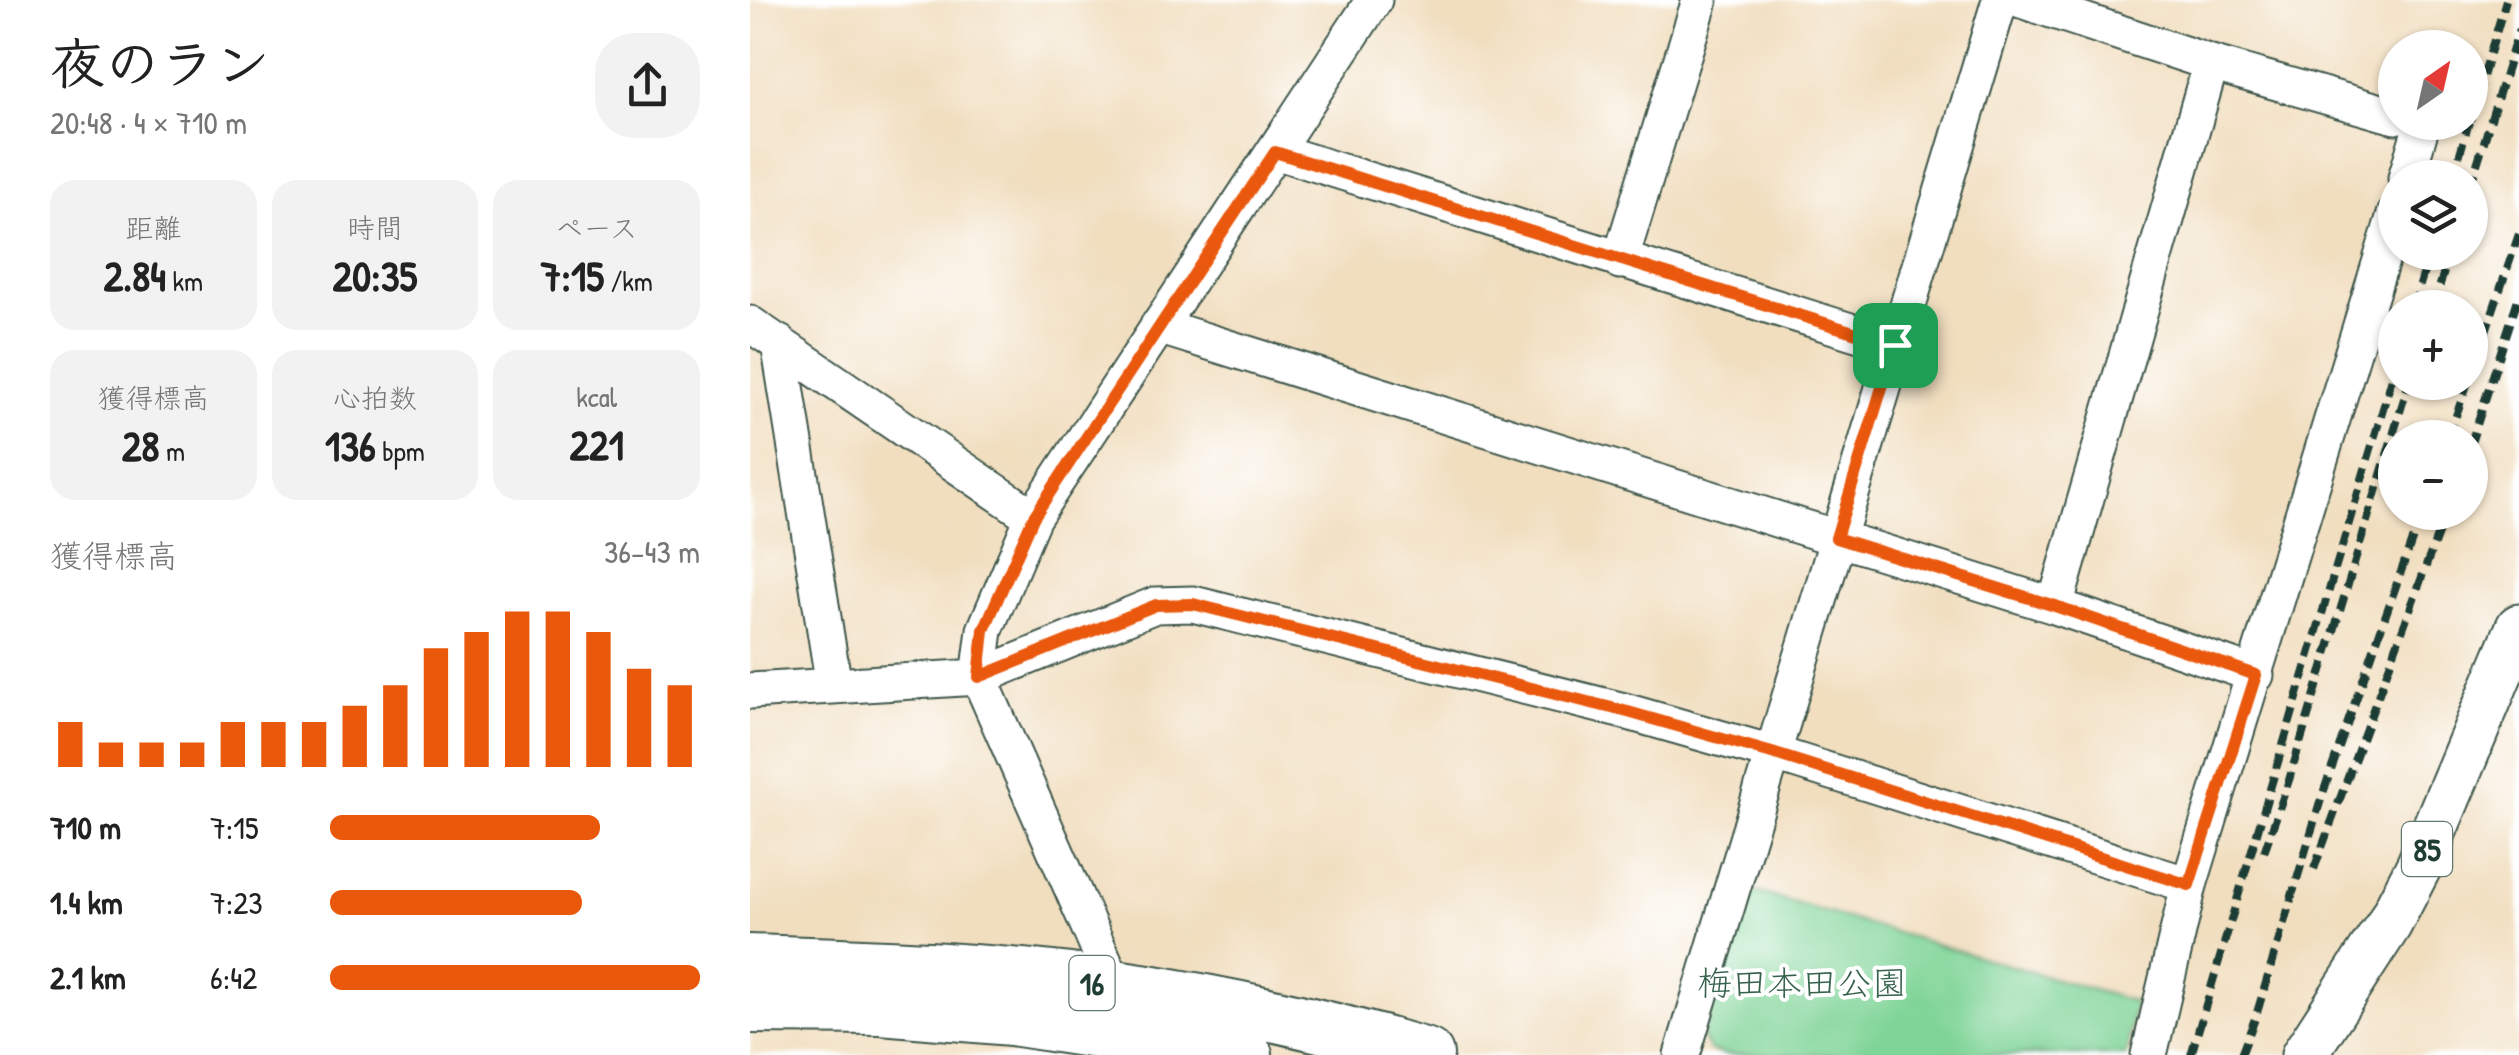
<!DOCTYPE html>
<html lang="ja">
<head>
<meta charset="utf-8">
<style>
	body { margin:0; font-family:"Patrick Hand","Klee One",sans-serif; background:#f2f2f2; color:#222; height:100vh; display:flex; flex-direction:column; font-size:38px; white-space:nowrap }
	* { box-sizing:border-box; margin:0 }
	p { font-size:32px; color:#767676 }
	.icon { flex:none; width:55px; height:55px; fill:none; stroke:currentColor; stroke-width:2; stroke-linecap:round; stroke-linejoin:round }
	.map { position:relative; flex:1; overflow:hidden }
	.sheet { display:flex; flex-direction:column; background:#fff; width:750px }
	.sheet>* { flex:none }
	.needle { width:65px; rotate:34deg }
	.tools { position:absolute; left:1628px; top:30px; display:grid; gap:20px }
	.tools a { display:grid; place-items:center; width:110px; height:110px; border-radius:50%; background:#fff; box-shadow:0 2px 8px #0004; font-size:50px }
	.pin { position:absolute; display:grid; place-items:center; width:85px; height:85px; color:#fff; margin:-42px; border-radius:20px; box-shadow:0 5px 15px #0006 }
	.round { display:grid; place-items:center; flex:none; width:105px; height:105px; border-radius:40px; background:#f2f2f2 }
	.overview { display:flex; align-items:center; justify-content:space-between; height:170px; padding:0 50px }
	h1 { font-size:55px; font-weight:800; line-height:75px }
	.figures { display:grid; grid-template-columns:repeat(3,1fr); gap:15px; height:170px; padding:10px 50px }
	.figures div { display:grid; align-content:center; border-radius:25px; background:#f2f2f2; text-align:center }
	.figures b { font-size:42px; font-weight:800 }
	.figures small { font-size:28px; font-weight:400 }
	.figures p { font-size:28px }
	.chart { height:280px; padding:20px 50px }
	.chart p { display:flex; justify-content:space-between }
	.chart svg { width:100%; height:180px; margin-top:10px; stroke:#ea580c; stroke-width:6 }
	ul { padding:0 50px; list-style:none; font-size:32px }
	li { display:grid; grid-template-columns:160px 120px 1fr; align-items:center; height:75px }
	li i { height:25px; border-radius:12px; background:#ea580c }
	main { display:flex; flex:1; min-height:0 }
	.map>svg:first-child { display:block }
	.green { fill:#7fd497; stroke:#4f8866; stroke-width:2.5 }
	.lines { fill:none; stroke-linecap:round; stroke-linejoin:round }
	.minor-casing { stroke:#3e5549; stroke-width:39 }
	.major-casing { stroke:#3e5549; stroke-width:49 }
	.highway-casing { stroke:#3e5549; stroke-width:56 }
	.minor { stroke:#fff; stroke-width:35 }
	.major { stroke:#fff; stroke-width:45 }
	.highway { stroke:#fff; stroke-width:52 }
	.rail { stroke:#1f3d34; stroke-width:8; stroke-dasharray:15 8; stroke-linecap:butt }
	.route-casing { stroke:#fff; stroke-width:20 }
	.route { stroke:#ea580c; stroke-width:12 }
	.labels { text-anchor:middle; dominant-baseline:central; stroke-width:8; stroke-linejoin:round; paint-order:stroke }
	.shield { fill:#fff; stroke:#627771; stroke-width:2.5 }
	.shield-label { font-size:32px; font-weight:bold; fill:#1f3d34 }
	.park-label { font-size:35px; fill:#37634d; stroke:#fff }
</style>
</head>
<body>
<main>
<section class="sheet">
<div class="overview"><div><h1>夜のラン</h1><p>20:48 · 4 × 710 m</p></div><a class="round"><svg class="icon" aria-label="share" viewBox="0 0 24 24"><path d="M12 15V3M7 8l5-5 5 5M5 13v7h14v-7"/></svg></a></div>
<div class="figures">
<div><p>距離</p><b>2.84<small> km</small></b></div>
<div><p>時間</p><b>20:35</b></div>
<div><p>ペース</p><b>7:15<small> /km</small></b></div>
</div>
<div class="figures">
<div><p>獲得標高</p><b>28<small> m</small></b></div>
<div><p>心拍数</p><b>136<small> bpm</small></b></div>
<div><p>kcal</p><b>221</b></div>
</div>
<div class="chart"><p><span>獲得標高</span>36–43 m</p>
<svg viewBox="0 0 160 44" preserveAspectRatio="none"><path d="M5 44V33M15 44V38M25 44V38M35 44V38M45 44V33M55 44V33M65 44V33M75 44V29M85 44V24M95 44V15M105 44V11M115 44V6M125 44V6M135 44V11M145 44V20M155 44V24"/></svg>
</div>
<ul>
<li><b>710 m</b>7:15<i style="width:73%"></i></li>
<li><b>1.4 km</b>7:23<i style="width:68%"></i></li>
<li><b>2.1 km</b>6:42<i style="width:100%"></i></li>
</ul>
</section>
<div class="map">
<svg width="1769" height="1055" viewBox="0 0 1769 1055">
	<rect width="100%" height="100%" fill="#fff"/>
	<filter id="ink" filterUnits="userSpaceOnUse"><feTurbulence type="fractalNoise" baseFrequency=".01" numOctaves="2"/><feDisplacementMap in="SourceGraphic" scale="20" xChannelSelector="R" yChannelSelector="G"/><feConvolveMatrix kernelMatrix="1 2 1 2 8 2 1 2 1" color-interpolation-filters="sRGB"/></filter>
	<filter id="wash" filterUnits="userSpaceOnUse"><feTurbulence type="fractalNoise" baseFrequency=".0048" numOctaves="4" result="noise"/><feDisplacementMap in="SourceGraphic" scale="40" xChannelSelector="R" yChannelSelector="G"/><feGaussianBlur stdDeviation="2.25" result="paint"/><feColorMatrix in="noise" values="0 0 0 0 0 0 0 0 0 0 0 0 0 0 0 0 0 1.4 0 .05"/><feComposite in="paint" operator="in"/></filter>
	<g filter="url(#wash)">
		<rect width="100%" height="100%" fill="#f1debf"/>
		<!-- green -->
		<path class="green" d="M1003 891 1385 1002 1376 1055H977L960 1051 952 1037Z"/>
	</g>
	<g filter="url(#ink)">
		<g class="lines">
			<defs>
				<path id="minor" d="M1271 0 1461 63 1645 116
					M525 151 1145 345
					M1656 178 1672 124 1667 122
					M870 261 950 0
					M0 324 283 517
					M408 326 1305 606 1506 675
					M29 343 84 686
					M1305 606 1461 63
					M0 691 229 677 405 605 443 604 878 712 1022 753 1439 885
					M365 986 229 677 235 630 283 517 624 0
					M932 1055 1250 0
					M1399 1055 1439 885 1645 215"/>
				<path id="major" d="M1554 1055 1639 924 1669 866 1769 627"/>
				<path id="highway" d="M0 961C122 965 244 968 365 986 470 1001 575 1025 677 1055
					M0 1007 131 1008 262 1019 496 1055"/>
			</defs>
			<!-- minor casing -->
			<use href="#minor" class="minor-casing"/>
			<!-- major casing -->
			<use href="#major" class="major-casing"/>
			<!-- highway casing -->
			<use href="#highway" class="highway-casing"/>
			<!-- minor -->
			<use href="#minor" class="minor"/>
			<!-- major -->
			<use href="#major" class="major"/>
			<!-- highway -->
			<use href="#highway" class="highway"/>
			<!-- rail -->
			<path class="rail" d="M1720 120 1756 0
				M1703 178 1719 122
				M1720 187 1769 29
				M1663 308 1680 252
				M1683 308 1700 252
				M1720 378 1769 234
				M1698 438 1718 382
				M1720 446 1769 296
				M1514 852 1539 780 1659 382
				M1564 869 1696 512
				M1441 1055 1645 368
				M1491 1055 1506 1016 1572 796 1672 512"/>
		</g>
	</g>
	<g class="lines" filter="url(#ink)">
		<defs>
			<path id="route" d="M525 152 1145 345 1086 538 1305 606 1506 675 1439 885 1022 753 878 712 443 604 406 605 229 677 234 630 283 518Z"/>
		</defs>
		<!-- route casing -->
		<use href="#route" class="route-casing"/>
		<!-- route -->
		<use href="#route" class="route"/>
	</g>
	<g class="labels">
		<!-- shield labels -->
		<g class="shield">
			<rect x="1652" y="822" width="50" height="54" rx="8"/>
			<rect x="319.5" y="956" width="45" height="54" rx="8"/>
		</g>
		<g class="shield-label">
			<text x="1677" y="849">85</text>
			<text x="342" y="983">16</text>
		</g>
		<!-- park labels -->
		<g class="park-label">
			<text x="1052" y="982">梅田本田公園</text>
		</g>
	</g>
</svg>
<div class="tools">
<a><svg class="needle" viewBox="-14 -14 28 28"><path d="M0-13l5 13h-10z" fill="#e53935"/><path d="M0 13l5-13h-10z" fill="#767676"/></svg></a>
<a><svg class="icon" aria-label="layers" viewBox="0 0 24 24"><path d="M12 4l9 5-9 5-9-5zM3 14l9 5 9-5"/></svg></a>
<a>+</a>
<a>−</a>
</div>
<div class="pin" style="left:1145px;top:345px;background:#1e9e55"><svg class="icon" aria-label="arrive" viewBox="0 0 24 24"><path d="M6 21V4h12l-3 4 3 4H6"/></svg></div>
</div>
</main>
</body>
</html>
